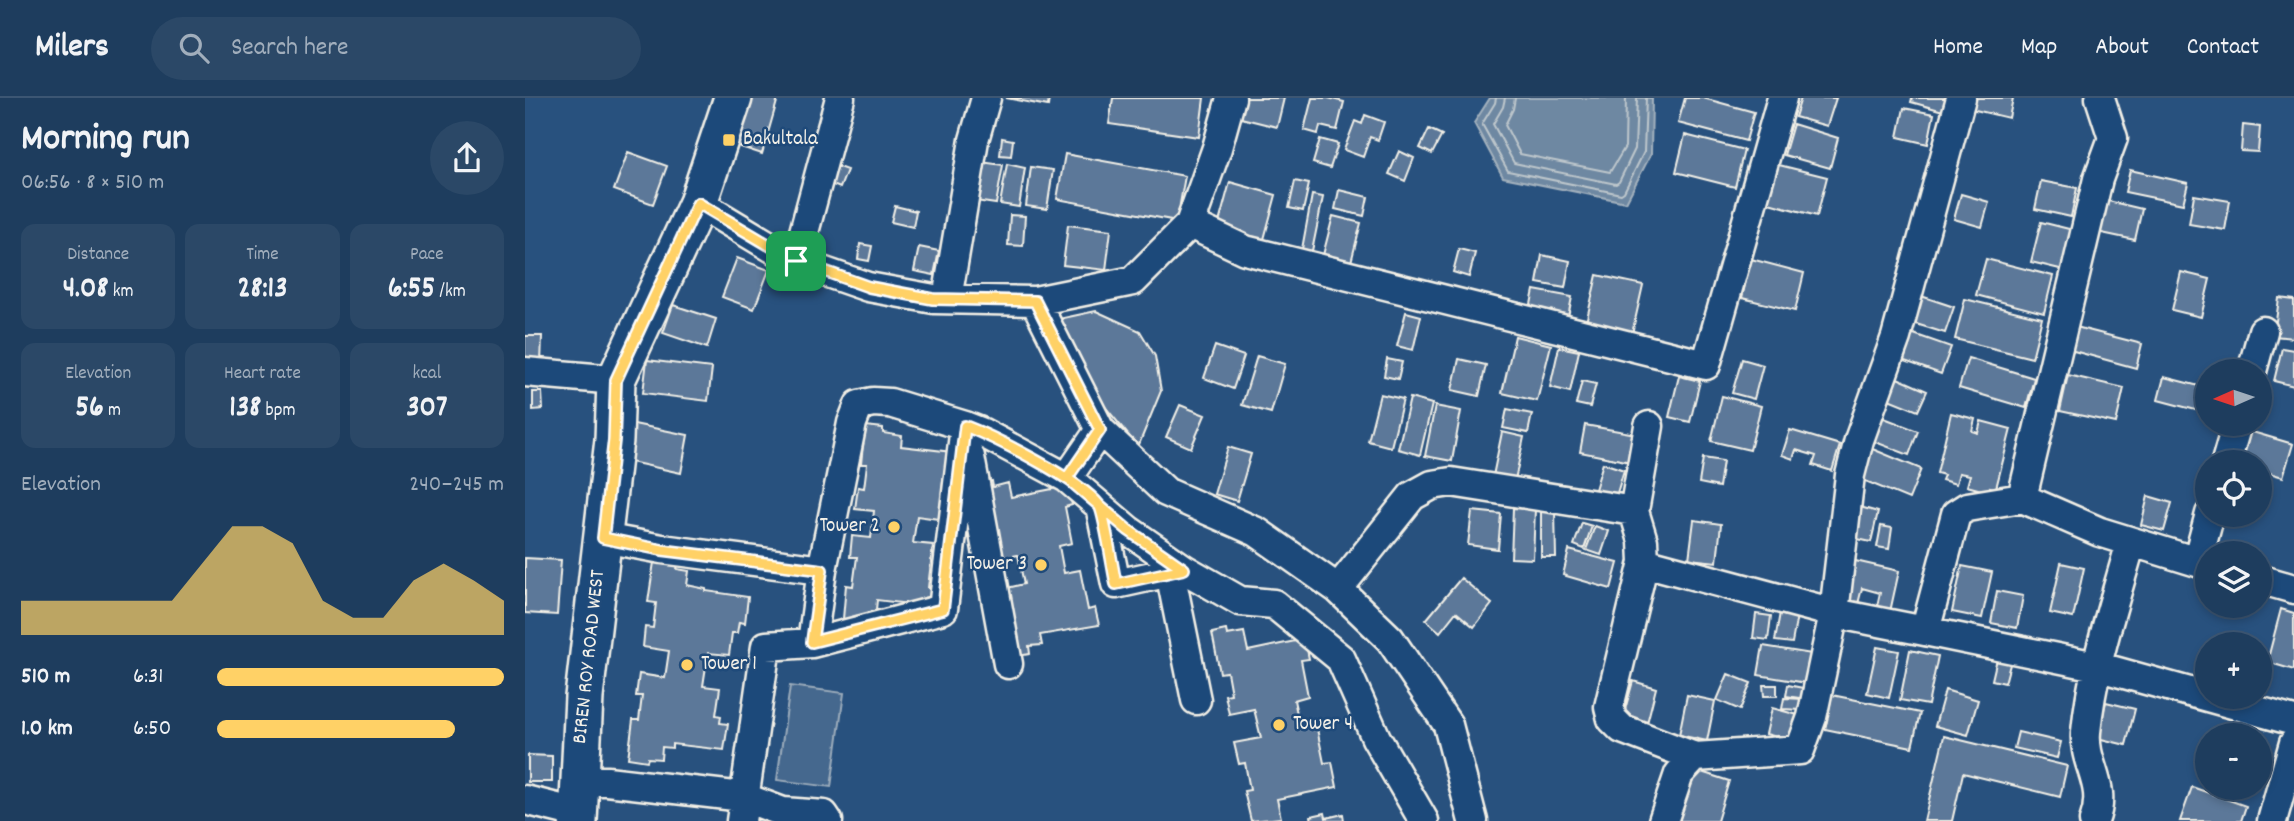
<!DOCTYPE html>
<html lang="en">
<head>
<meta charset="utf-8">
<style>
	body { margin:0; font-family:Dekko,sans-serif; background:#2b4867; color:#f1f3f6; height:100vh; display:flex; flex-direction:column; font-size:26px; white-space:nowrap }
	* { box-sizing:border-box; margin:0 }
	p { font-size:23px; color:#a1aebc }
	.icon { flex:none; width:38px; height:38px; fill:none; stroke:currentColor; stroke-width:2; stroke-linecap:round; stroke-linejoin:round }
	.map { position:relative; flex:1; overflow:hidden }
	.details { display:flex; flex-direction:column; background:#1e3d5e; width:525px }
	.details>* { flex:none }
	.needle { width:46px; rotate:267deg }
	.buttons { position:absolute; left:1670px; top:261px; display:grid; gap:14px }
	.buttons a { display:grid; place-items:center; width:77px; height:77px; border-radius:50%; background:#1e3d5e; box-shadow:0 4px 10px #0003,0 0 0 2px #3c5673; font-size:35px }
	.pin { position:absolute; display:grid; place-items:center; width:60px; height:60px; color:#fff; margin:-30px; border-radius:14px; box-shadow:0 4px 10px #0006 }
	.round { display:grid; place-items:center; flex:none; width:74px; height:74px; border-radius:37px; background:#2b4867 }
	.headline { display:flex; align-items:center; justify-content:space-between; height:119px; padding:0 21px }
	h1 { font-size:38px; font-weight:800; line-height:52px }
	.metrics { display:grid; grid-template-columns:repeat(3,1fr); gap:10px; height:119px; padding:7px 21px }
	.metrics div { display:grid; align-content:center; border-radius:14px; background:#2b4867; text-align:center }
	.metrics b { font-size:30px; font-weight:800 }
	.metrics small { font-size:19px; font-weight:400 }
	.metrics p { font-size:19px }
	.chart { height:196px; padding:14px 21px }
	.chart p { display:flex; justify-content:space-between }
	.chart svg { width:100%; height:126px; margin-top:7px; fill:#ffd166; opacity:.7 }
	ul { padding:0 21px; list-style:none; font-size:23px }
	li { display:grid; grid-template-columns:112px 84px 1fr; align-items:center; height:52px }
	li i { height:18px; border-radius:9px; background:#ffd166 }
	header { display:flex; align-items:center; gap:42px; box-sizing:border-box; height:98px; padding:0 35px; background:#1e3d5e; border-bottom:2px solid #3c5673 }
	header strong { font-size:33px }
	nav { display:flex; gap:38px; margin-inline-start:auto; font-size:24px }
	.search { width:490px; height:63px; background:#2b4867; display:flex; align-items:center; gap:18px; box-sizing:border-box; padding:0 24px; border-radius:38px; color:#a1aebc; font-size:26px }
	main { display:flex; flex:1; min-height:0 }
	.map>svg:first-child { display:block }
	.green { fill:#45688e; stroke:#9cacbb; stroke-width:2 }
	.water { fill:#6e88a2; stroke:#a4b2be; stroke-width:2 }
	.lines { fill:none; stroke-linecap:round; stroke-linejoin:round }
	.shore { stroke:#bec7cc; stroke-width:2 }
	.building { fill:#5b7899; stroke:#f4f1e8; stroke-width:2 }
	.minor-casing { stroke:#f4f1e8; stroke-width:33 }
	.major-casing { stroke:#f4f1e8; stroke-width:42 }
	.minor { stroke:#1f4a7a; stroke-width:28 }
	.major { stroke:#1f4a7a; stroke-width:37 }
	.route-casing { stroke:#fff; stroke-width:14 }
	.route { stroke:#ffd166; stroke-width:9 }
	.poi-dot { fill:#ffd166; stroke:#1f4a7a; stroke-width:2.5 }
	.labels { text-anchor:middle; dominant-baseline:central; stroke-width:5; stroke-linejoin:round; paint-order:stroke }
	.poi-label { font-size:21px; fill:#f4f1e8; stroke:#1f4a7a; text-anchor:start }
	.street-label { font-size:21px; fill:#f4f1e8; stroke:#1f4a7a }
</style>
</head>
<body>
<header>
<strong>Milers</strong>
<div class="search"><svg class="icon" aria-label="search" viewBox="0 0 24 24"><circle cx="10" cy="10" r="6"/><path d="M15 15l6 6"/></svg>Search here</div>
<nav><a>Home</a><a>Map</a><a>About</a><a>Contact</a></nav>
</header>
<main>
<section class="details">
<div class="headline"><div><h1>Morning run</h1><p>06:56 · 8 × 510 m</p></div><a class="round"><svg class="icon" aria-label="share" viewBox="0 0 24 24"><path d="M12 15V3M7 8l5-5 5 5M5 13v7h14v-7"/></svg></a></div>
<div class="metrics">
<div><p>Distance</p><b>4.08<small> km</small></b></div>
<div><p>Time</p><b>28:13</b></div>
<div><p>Pace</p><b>6:55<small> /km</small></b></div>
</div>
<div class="metrics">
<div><p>Elevation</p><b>56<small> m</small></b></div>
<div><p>Heart rate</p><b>138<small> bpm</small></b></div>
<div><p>kcal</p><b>307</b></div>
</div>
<div class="chart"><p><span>Elevation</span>240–245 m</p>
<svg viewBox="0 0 160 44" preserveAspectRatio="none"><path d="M0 44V32L10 32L20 32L30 32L40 32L50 32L60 19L70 6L80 6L90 12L100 32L110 38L120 38L130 25L140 19L150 25L160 32V44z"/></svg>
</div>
<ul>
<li><b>510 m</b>6:31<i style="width:100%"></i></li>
<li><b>1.0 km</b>6:50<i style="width:83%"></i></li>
</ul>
</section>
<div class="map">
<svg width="1769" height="723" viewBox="0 0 1769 723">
	<rect width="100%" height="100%" fill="#28517e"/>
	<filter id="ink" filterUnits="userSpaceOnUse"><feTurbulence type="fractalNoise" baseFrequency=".0143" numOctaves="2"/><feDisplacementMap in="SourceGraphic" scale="14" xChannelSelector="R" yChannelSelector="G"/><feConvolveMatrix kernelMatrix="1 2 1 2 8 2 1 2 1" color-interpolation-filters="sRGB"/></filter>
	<g filter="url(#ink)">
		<!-- green -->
		<path class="green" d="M265 588 319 595 306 689 252 682Z"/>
		<!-- water -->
		<path class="water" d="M965 0H1127L1126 56 1101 104 978 79 949 25Z"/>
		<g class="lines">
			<!-- shore -->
			<path class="shore" d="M971 0 970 5 957 26 983 73 1096 96 1099 94 1119 54 1121 0
				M980 0 978 9 968 26 989 65 1091 86 1094 84 1110 51 1112 0
				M990 0 988 11 980 27 995 56 1085 74 1100 49 1101 0"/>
		</g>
		<!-- building -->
		<path class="building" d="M227 0H253L237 56 213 48Z
			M481 0H524L523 8Z
			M588 0H679L674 39 584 26Z
			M720 0H759L752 29 716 20Z
			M787 0H803L819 4 812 32 795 28 793 36 779 32Z
			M1160 0H1178L1229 14 1221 43 1153 25Z
			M1276 0H1311L1302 28 1270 19Z
			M1387 0H1422L1418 13 1386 4Z
			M1449 0H1488L1484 20 1446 11Z
			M1379 10 1409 16 1403 46 1373 39Z
			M840 17 859 24 853 42 845 39 838 59 819 52 830 23 837 26Z
			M1268 26 1313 40 1305 70 1259 57Z
			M1718 27 1735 29 1733 54 1716 53Z
			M904 31 917 37 907 56 895 50Z
			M1160 37 1219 52 1210 89 1151 74Z
			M477 40 488 42 486 58 475 57Z
			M795 41 813 46 805 70 788 65Z
			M874 53 889 60 880 83 864 76Z
			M103 54 142 68 128 106 89 92Z
			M540 56 660 78 652 123 532 101Z
			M456 64 478 67 471 106 450 103Z
			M305 66 322 72 315 90 298 83Z
			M482 66 500 70 494 109 475 106Z
			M1250 66 1302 79 1292 118 1240 104Z
			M506 69 528 72 522 111 501 108Z
			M1605 72 1663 85 1658 106 1600 94Z
			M770 83 784 86 778 113 764 110Z
			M1516 83 1552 90 1546 119 1510 111Z
			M705 84 751 97 738 145 692 132Z
			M814 92 843 99 839 118 810 111Z
			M1436 96 1464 104 1457 129 1429 121Z
			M787 97 798 99 787 153 777 151Z
			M1669 97 1705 103 1700 132 1664 126Z
			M1579 102 1617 111 1610 142 1572 134Z
			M370 108 391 113 388 129 366 124Z
			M485 117 500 118 498 148 483 147Z
			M808 118 836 125 825 168 797 161Z
			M1516 124 1548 132 1539 172 1506 164Z
			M543 127 586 132 581 172 538 167Z
			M335 146 347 148 344 163 333 161Z
			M394 149 414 153 409 177 389 173Z
			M934 151 950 155 944 179 928 174Z
			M1017 157 1045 163 1040 190 1012 185Z
			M212 160 244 172 229 211 197 199Z
			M1226 161 1279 175 1270 213 1217 200Z
			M1461 161 1528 178 1519 215 1451 197Z
			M1656 174 1685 181 1676 219 1647 212Z
			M1072 177 1118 187 1106 240 1060 229Z
			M1009 192 1047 199 1042 224 1004 216Z
			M1396 198 1429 209 1420 235 1388 225Z
			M1754 200 1769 202V240L1749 238Z
			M1440 201 1517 220 1507 260 1430 241Z
			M148 207 191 221 182 250 138 235Z
			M571 213 615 233 630 258 636 293 613 349 568 294 534 221Z
			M881 214 896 218 888 252 872 248Z
			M1551 229 1617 246 1611 270 1545 252Z
			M1383 234 1426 249 1416 276 1374 261Z
			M0 238H17L16 267 0 266Z
			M990 238 1026 247 1012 303 977 295Z
			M690 248 719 258 708 291 679 280Z
			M1034 249 1054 253 1045 294 1025 289Z
			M1757 250 1769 252V288L1749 283Z
			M732 258 760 266 746 315 717 307Z
			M1443 260 1509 280 1501 310 1434 290Z
			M862 261 877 264 873 281 859 278Z
			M934 261 961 267 954 298 927 292Z
			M1217 261 1238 267 1229 301 1207 295Z
			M122 262 187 270 183 303 118 295Z
			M1543 277 1599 290 1591 325 1535 313Z
			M1154 278 1175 283 1165 324 1144 319Z
			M1370 279 1402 293 1393 313 1361 300Z
			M1639 279 1682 290V315L1633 302Z
			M1057 283 1071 286 1065 309 1051 306Z
			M8 294H17L18 311 8 312Z
			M855 296 878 301 866 349 843 343Z
			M1197 298 1236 308 1225 352 1186 343Z
			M885 300 907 306 895 357 873 351Z
			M655 307 680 317 666 350 641 339Z
			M910 308 936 313 927 363 900 358Z
			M982 311 1007 316 1003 335 978 330Z
			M1426 315 1450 321 1447 333 1453 335 1456 323 1486 331 1471 390 1465 389 1464 394 1442 388 1445 377 1434 375 1431 386 1417 382 1419 377 1412 375Z
			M1354 318 1393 333 1384 357 1345 342Z
			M109 326 163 337 156 375 101 363Z
			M1060 327 1111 336 1106 364 1055 354Z
			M340 328 358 330V335L377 338 376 348 427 354 425 377 419 376 414 421 392 418 388 445 408 447 403 490 411 491 409 509 352 502 350 521 332 518V523L318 521 321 487 328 488 332 459H325L327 438 346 440 349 413 330 411 333 389 339 390 342 366H336Z
			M1265 332 1315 347 1307 373 1288 367 1291 358 1271 352 1268 361 1257 357Z
			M1724 333 1768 346 1758 379 1734 372V364H1715Z
			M977 334 999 339 990 382 968 378Z
			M703 349 726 356 712 403 689 396Z
			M1345 350 1396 371 1384 401 1333 380Z
			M1178 360 1198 363 1194 389 1174 385Z
			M1078 365 1099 372 1089 405 1068 398Z
			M467 383 468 389 483 385 486 399 543 388 547 407 540 409 547 445 534 448 539 475 555 472 563 512 570 510 574 527 515 537 517 547 504 548 505 556 486 559 474 492 499 486 493 457 467 462 452 386Z
			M1623 398 1647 405 1639 433 1616 427Z
			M1335 409 1353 414 1346 444 1328 440Z
			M988 410 1010 411 1008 461 986 460Z
			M1016 411 1030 412 1031 459H1016Z
			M947 413 976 416 973 451 943 447Z
			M1169 422 1196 426 1192 464 1164 461Z
			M1057 425 1067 428 1059 451 1049 447Z
			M1070 428 1084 433 1076 457 1061 452Z
			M1356 428 1367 430 1364 451 1352 449Z
			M1044 452 1093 465 1086 491 1038 477Z
			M0 460 36 462 32 517 0 515Z
			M1326 462 1374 473 1363 523 1346 519 1349 507 1352 508 1355 495 1337 490 1333 506 1314 511Z
			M129 464 153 467 152 471 164 473 162 487 181 491V493L223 499 220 525 214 524 212 535H207L204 557 183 555 178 588 195 590 191 617 196 618 195 625 203 626 199 652 147 646V650L137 649 136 661 123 660 122 663 103 660 108 622H114L117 598H111L114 576 140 580 144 553 118 549 120 529 128 530 131 505 123 504Z
			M1536 465 1559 470 1548 520 1525 515Z
			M1437 468 1467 474 1457 520 1427 514Z
			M936 480 967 506 949 529 931 514 915 534 901 522Z
			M1472 493 1498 498 1492 530 1466 525Z
			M1256 509 1273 512 1267 545 1250 543Z
			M1756 511 1769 515V572L1742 564Z
			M1231 516 1246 518 1243 542 1228 540Z
			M701 532 702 537 719 534 723 553 780 541 784 561 776 562 783 598 769 602 775 629 791 626 799 665 807 664 812 689 752 701 756 720 726 723 719 693 725 692 720 665 714 666 709 645 736 640 729 611 704 616 700 597 706 596 702 574 695 575 687 535Z
			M1238 548 1287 556 1282 585 1233 577Z
			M1352 549 1374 553 1364 600 1342 595Z
			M1385 552 1413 558 1403 607 1375 602Z
			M1474 552 1488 555 1480 585 1467 582Z
			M1203 576 1226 585 1215 612 1192 602Z
			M1108 583 1131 590 1120 633 1096 626Z
			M1238 587H1252V598H1239Z
			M1263 587 1283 591 1281 601 1261 598Z
			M1420 592 1453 602 1443 637 1410 628Z
			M1162 597 1190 603 1182 643 1154 637Z
			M1307 597 1395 615 1387 649 1300 631Z
			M1259 600 1278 601 1277 612 1257 611Z
			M1581 604 1610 611 1601 647 1572 640Z
			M1247 610 1273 617 1267 643 1241 636Z
			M1493 634 1536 644 1532 660 1489 650Z
			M1419 638 1542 668 1535 699 1438 675 1427 723H1399Z
			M3 657 27 658V684H3Z
			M1170 672 1204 683 1192 723H1154Z
			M1667 689 1721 708 1716 723H1655Z
			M800 715 801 720 818 716 819 723H787L786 718Z"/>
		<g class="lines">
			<defs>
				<path id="minor" d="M173 105 271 164 343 189 409 201 510 203 608 183 665 126 692 50 706 0
					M665 126 720 152 1181 267 1257 0
					M271 164 315 0
					M422 201 449 42 461 0
					M510 203 575 332 641 394 732 434 813 491 865 541 923 627 948 723
					M1727 273 1738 233
					M0 274 91 282
					M1124 328 1109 413 1118 443 1119 464 1084 609 1087 621 1097 631 1170 659
					M445 359 483 566
					M1701 364 1712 326
					M542 380 603 432 659 471 715 503 749 506 816 561 851 640 899 723
					M1497 400 1573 81 1588 40 1575 0
					M575 408 591 486 659 471
					M78 440 137 451 297 472
					M1119 464 1309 515 1325 377 1334 342 1371 239 1436 0
					M1672 464 1685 416
					M645 474 671 602
					M1734 481 1769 491
					M813 491 887 398 907 387 926 384 1109 413
					M1400 533 1571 568 1769 623
					M287 545 418 511 440 328
					M54 683H82L218 699 258 714 299 717 303 723
					M0 702 52 715
					M216 723 241 548 287 545 297 472 327 325 334 307 348 304 365 305 440 328 458 335 542 380 575 332
					M1138 723 1154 676 1170 659 1275 652 1287 619 1309 515 1400 533 1431 416 1442 409 1497 400 1575 434 1682 467
					M1569 723C1583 686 1558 668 1561 634 1567 569 1589 506 1606 444
					M1747 723 1769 645"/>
				<path id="major" d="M53 723 59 599 89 342 91 282 173 105 208 0"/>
			</defs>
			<!-- minor casing -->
			<use href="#minor" class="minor-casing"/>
			<!-- major casing -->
			<use href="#major" class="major-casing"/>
			<!-- minor -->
			<use href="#minor" class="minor"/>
			<!-- major -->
			<use href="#major" class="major"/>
		</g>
	</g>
	<g class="lines" filter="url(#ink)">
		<defs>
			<path id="route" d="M271 163 344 189 408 201 510 203 575 332 542 380 603 432 659 471 591 486C588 472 579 414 574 407 555 382 471 340 440 328L418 511 287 544 297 472 137 452 78 440 89 342 91 282 173 105 271 163"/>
		</defs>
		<!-- route casing -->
		<use href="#route" class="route-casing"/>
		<!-- route -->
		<use href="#route" class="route"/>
	</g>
	<!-- markers -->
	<g class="poi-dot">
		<rect x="197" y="35" width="14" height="14" rx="3.5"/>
		<circle cx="369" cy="429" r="7"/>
		<circle cx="516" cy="467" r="7"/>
		<circle cx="162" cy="567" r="7"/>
		<circle cx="754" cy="627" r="7"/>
	</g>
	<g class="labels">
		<!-- poi labels -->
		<g class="poi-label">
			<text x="218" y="42">Bakultala</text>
			<text x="355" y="429" text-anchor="end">Tower 2</text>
			<text x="502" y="467" text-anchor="end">Tower 3</text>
			<text x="176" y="567">Tower 1</text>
			<text x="768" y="627">Tower 4</text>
		</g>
		<!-- street labels -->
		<g class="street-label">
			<text transform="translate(65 559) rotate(-84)">BIREN ROY ROAD WEST</text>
		</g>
	</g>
</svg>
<div class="buttons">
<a><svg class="needle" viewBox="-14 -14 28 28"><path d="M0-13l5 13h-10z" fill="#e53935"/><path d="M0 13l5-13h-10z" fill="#a1aebc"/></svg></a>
<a><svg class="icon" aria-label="locate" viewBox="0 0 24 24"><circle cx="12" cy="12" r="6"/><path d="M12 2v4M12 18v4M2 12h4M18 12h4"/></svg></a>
<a><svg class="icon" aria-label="layers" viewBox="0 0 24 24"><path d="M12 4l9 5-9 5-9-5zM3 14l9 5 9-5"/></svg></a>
<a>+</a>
<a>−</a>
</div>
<div class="pin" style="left:271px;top:163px;background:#1e9e55"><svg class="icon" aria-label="arrive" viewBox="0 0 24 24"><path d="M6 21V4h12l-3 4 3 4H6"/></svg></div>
</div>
</main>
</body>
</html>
